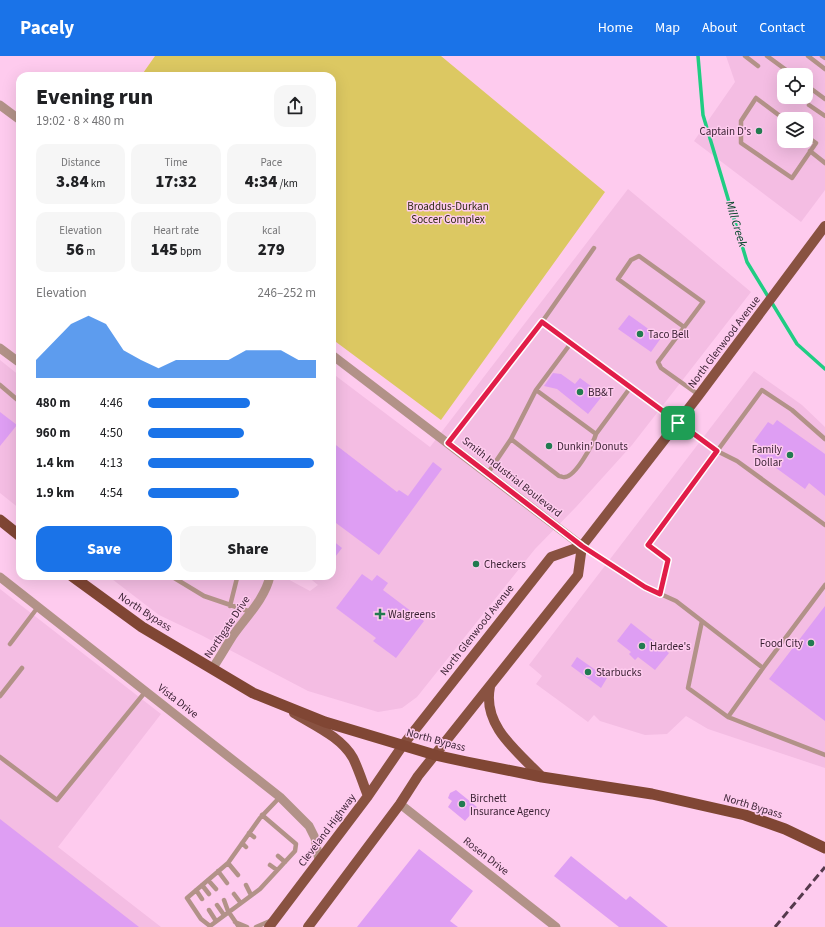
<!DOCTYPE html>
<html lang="en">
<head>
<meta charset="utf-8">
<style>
	body { margin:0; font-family:"Source Sans 3",sans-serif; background:#f6f6f6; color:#202124; height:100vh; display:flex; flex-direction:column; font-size:15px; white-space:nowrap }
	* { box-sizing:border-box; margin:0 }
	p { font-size:13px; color:#757577 }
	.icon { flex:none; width:22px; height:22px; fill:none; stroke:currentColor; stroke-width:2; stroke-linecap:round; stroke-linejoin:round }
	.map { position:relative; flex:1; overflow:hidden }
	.details { position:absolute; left:16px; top:16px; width:320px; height:508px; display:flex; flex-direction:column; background:#fff; border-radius:12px; box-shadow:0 4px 16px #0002 }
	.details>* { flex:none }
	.tools { position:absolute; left:777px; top:12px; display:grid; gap:8px }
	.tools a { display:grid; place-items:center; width:36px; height:36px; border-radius:8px; background:#fff; box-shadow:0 4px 16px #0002; font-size:20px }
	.pin { position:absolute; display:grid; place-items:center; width:34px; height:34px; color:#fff; margin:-17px; border-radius:8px; box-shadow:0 2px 6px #0006 }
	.round { display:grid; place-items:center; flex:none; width:42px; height:42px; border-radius:12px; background:#f6f6f6 }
	.overview { display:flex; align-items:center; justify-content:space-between; height:68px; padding:0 20px }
	h1 { font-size:22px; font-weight:800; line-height:30px }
	.stats { display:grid; grid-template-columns:repeat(3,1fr); gap:6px; height:68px; padding:4px 20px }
	.stats div { display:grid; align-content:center; border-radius:10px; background:#f6f6f6; text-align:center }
	.stats b { font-size:17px; font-weight:800 }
	.stats small { font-size:11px; font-weight:400 }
	.stats p { font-size:11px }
	.chart { height:112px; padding:8px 20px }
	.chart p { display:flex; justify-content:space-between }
	.chart svg { width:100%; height:72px; margin-top:4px; fill:#1a73e8; opacity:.7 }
	.button { display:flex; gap:8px; margin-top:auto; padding:8px 20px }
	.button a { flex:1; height:46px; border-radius:12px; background:#1a73e8; color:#fff; font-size:16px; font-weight:800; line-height:46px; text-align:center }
	.button a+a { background:#f6f6f6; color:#202124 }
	ul { padding:0 20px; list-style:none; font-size:13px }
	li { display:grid; grid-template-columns:64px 48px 1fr; align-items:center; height:30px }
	li i { height:10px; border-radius:5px; background:#1a73e8 }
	header { display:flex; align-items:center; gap:24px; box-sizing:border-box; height:56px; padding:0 20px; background:#1a73e8; color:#fff }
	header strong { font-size:19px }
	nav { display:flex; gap:22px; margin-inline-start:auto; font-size:14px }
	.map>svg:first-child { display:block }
	.built { fill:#f4bde3; fill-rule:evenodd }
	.green { fill:#dcc862 }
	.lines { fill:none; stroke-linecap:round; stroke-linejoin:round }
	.stream { stroke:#20cd83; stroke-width:3.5 }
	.building { fill:#de9ef3 }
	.service { stroke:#b29288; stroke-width:4.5 }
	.minor { stroke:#b29288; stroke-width:9 }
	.primary { stroke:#895241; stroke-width:10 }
	.trunk { stroke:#804634; stroke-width:11 }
	.rail { stroke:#55394c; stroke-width:3; stroke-dasharray:8 4; stroke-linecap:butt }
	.route-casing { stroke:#fff; stroke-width:8 }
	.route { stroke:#e11d48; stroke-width:5 }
	.poi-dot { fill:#217b50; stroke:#fecbee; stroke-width:1.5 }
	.labels { text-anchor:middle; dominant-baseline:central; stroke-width:3; stroke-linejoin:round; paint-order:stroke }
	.poi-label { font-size:11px; fill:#371f30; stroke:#fecbee; text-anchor:start }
	.park-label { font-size:11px; fill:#302b12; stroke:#fecbee }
	.street-label { font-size:11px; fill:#371f30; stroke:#fecbee }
	.water-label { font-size:12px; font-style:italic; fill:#004326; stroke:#fecbee }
</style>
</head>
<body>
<header>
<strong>Pacely</strong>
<nav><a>Home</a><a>Map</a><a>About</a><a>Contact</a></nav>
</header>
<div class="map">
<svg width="825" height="871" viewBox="0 0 825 871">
	<rect width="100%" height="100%" fill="#fecbee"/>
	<!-- built -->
	<path class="built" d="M726 0H825V134L801 166 694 85 735 26ZM784 19H806V41H784ZM784 63H806V85H784Z
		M628 133 751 236 632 389 576 451 535 493 417 641 402 652 378 656 308 635 201 579 159 559 108 520H282L310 535 318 529 307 520H332V317L430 391Z
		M0 304 20 320V453L0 437Z
		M754 315 802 349 825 371V712L708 673 686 660 667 678 645 679 600 665 594 659 588 666 536 628 542 620 529 609Z
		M0 533 161 658 58 791 161 871H0Z"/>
	<!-- green -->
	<path class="green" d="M155 0H441L605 136 441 364 332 283V20H141Z"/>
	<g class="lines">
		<!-- stream -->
		<path class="stream" d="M698 0 703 59 747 206 797 288 825 313"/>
	</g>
	<!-- building -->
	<path class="building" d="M629 259 661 282 651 296 618 273Z
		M553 317 561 318 575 328 580 322 603 339 588 358 557 333 544 330Z
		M0 356 17 369 0 390Z
		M777 364 825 398V440L809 427 805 433 754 396 759 389 754 385 768 366 773 369Z
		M332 386 397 436 399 434 408 440 433 406 442 413 379 499 332 464Z
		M332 484 342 492 332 505Z
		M362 518 372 525 377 519 388 527 383 534 424 565 396 602 373 585 376 582 336 552Z
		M825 550V665L769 623Z
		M631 567 669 597 655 614 638 601 635 604 629 598 631 596 617 585Z
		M577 601 607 622 601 632 571 610Z
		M456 734 477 751 465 765 448 751 452 745 448 742 450 737Z
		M0 763 139 871H0Z
		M419 793 473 835 450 865 458 871H357Z
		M571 800 626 844 630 840 668 871H619L554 820Z"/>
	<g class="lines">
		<!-- service -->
		<path class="service" d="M745 0 758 10
			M767 0 793 19
			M808 0 825 13
			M822 0 825 2
			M806 29 825 43
			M809 49 825 60
			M784 63 756 42 741 65V87L792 122 816 87 806 80
			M810 95 825 107
			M542 266 594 192
			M684 271 618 223 631 204 639 200 703 246 658 306 661 312 699 339
			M0 329 20 346
			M536 334 596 378 630 332
			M511 383 559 420C560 420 564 422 565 421 576 420 593 388 596 378
			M448 387 542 266 717 395 737 405 825 469
			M488 417 511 383 536 334 571 287
			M582 490 645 531 676 545 763 612 728 661 688 632 702 565
			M171 520 204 540 251 556
			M660 538 668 504 648 489 762 334 792 354 825 383
			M230 550 237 522 236 520
			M10 588 38 551
			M763 612 825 529
			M0 640 22 612
			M728 661 825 699
			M0 701 57 744 146 635
			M262 759 296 788 295 795 260 833 210 870 201 863 187 842 228 807 260 762 280 741
			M249 777 254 781
			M242 787 246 791
			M278 800 285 806
			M228 807 238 819
			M270 809 277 814
			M218 815 227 827
			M208 824 216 833
			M202 829 209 838
			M246 829 251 839
			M196 834 202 843
			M234 838 240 846
			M224 844 228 855 239 871
			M217 849 224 859
			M209 854 216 865
			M235 866 247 871
			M256 871 270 865"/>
		<!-- minor -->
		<path class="minor" d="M0 49 20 64
			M0 292 20 307
			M332 299 582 490
			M0 521 280 741 309 770 315 782 319 805
			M212 613C219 603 225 592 232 581 245 562 265 543 270 520
			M400 748 556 871"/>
		<!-- primary -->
		<path class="primary" d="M490 631C482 670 518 696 542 721
			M294 657C315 670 341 681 353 702 359 714 363 728 368 740
			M269 871 368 740 403 689 551 501 582 490
			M308 871 400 748 418 720 578 519 582 490 699 339 825 170"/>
		<!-- trunk -->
		<path class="trunk" d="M0 464 20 480
			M72 520 142 571 253 637 325 666 435 699 467 706 542 721 652 738 745 759 785 773 825 792"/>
		<!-- rail -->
		<path class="rail" d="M775 871 825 811"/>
	</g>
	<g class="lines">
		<defs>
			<path id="route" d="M542 266 717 395 648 489 668 504 660 538 645 531 582 490 448 387Z"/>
		</defs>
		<!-- route casing -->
		<use href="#route" class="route-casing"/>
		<!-- route -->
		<use href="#route" class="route"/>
	</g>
	<!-- markers -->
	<g class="poi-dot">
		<circle cx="759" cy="75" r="4"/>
		<circle cx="640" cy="278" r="4"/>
		<circle cx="580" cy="336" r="4"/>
		<circle cx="549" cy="390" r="4"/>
		<circle cx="790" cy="399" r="4"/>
		<circle cx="476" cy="508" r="4"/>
		<path d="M378 552h4v4h4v4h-4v4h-4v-4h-4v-4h4z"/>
		<circle cx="811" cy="587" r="4"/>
		<circle cx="642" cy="590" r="4"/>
		<circle cx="588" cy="616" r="4"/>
		<circle cx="462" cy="748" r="4"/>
	</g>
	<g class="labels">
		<!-- poi labels -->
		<g class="poi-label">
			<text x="751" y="75" text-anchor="end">Captain D's</text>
			<text x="648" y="278">Taco Bell</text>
			<text x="588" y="336">BB&amp;T</text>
			<text x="557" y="390">Dunkin' Donuts</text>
			<text x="782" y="393" text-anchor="end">Family<tspan x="782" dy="13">Dollar</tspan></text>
			<text x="484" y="508">Checkers</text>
			<text x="388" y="558">Walgreens</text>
			<text x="803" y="587" text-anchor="end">Food City</text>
			<text x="650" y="590">Hardee's</text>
			<text x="596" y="616">Starbucks</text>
			<text x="470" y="742">Birchett<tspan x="470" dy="13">Insurance Agency</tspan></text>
		</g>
		<!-- park labels -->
		<g class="park-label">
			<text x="448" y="150">Broaddus-Durkan<tspan x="448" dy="13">Soccer Complex</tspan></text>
		</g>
		<!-- street labels -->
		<g class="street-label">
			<text transform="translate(724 286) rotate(-53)">North Glenwood Avenue</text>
			<text transform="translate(512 421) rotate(38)">Smith Industrial Boulevard</text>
			<text transform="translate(145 556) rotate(33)">North Bypass</text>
			<text transform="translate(227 571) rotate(-56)">Northgate Drive</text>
			<text transform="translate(477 574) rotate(-52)">North Glenwood Avenue</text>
			<text transform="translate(178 645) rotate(38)">Vista Drive</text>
			<text transform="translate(436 684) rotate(15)">North Bypass</text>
			<text transform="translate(753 750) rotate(17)">North Bypass</text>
			<text transform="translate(327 774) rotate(-53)">Cleveland Highway</text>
			<text transform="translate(486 800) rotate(38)">Rosen Drive</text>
		</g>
		<!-- water labels -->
		<g class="water-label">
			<text transform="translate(736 168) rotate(73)">Mill Creek</text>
		</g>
	</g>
</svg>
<div class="tools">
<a><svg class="icon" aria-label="locate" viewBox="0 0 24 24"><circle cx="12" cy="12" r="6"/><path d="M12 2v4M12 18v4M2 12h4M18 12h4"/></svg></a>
<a><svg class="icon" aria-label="layers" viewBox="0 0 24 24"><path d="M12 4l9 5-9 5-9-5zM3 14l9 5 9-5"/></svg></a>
</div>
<div class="pin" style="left:678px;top:367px;background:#1e9e55"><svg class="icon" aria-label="arrive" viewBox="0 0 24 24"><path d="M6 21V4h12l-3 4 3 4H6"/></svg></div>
<section class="details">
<div class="overview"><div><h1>Evening run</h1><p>19:02 · 8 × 480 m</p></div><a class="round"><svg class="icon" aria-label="share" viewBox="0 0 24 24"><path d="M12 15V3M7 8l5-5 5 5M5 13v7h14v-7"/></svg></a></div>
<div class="stats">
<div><p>Distance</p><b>3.84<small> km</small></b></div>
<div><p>Time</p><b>17:32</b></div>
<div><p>Pace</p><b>4:34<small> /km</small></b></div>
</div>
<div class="stats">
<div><p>Elevation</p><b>56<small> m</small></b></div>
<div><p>Heart rate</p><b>145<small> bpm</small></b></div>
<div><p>kcal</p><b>279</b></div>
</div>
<div class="chart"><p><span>Elevation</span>246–252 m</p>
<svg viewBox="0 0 160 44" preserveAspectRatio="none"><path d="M0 44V33L10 22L20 11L30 6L40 11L50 27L60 33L70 38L80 33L90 33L100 33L110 33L120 27L130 27L140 27L150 33L160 33V44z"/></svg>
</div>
<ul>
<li><b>480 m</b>4:46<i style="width:61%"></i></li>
<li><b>960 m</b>4:50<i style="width:57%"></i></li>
<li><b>1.4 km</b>4:13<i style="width:99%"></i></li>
<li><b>1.9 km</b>4:54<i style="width:54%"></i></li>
</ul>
<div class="button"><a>Save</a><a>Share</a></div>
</section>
</div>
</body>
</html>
